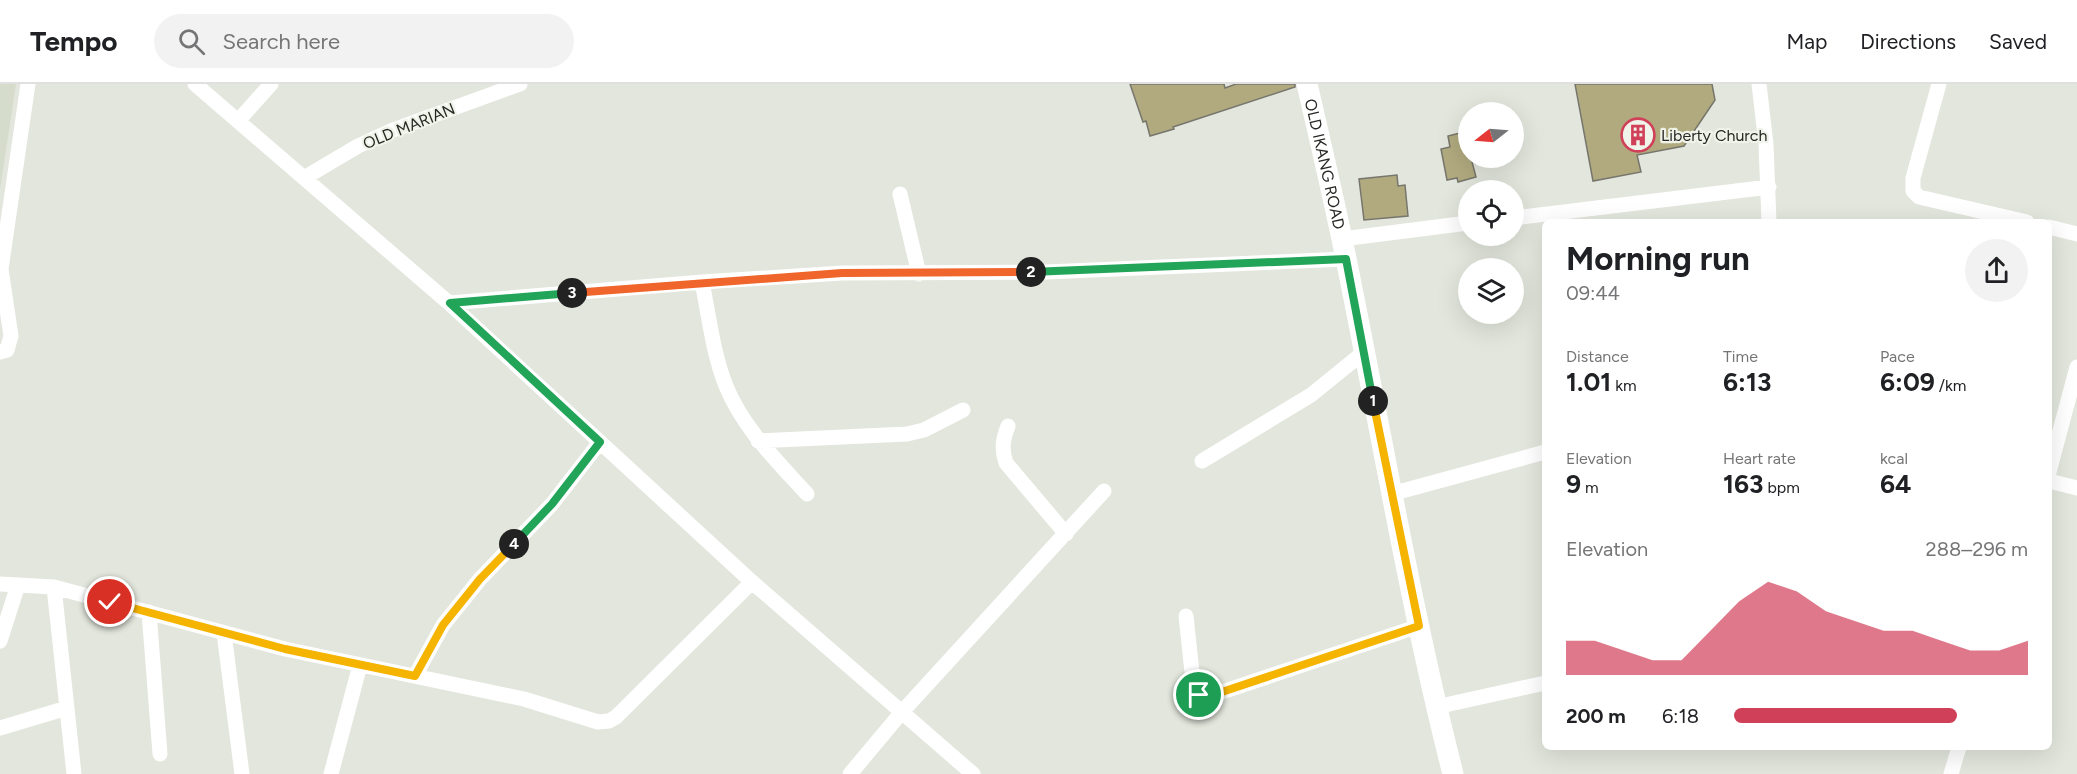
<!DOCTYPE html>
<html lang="en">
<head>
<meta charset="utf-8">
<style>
	body { margin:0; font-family:Figtree,sans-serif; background:#f2f2f2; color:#202124; height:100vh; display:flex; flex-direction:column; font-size:22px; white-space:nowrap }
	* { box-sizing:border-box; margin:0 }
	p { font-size:20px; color:#757577 }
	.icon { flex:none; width:33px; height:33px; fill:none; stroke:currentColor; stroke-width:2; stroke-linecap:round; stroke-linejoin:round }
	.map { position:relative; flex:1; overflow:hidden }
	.panel { position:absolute; left:1542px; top:135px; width:510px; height:531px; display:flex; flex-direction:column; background:#fff; border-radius:9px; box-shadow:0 6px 24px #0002 }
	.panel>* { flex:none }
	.needle { width:39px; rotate:253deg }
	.tools { position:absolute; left:1458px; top:18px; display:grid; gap:12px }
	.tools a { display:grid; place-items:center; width:66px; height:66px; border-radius:50%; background:#fff; box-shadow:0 6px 24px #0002; font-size:30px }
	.pin { position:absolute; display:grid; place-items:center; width:51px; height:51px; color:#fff; margin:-26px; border:3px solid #fff; border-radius:50%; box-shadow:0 2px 6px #0007 }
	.km { position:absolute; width:30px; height:30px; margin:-15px; border-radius:50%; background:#222; color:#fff; font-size:16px; line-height:30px; text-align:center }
	.round { display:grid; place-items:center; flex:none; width:63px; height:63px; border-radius:32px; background:#f2f2f2 }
	.overview { display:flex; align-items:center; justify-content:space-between; height:102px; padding:0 24px }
	h1 { font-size:33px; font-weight:700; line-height:45px }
	.metrics { display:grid; grid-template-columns:repeat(3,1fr); gap:9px; height:102px; padding:6px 24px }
	.metrics div { display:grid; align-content:center }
	.metrics b { font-size:26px; font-weight:700 }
	.metrics small { font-size:16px; font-weight:400 }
	.metrics p { font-size:16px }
	.chart { height:168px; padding:12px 24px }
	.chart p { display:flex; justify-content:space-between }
	.chart svg { width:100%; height:108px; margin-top:6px; fill:#d14059; opacity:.7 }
	ul { padding:0 24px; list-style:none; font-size:20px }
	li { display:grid; grid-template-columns:96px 72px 1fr; align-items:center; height:45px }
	li i { height:15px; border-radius:8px; background:#d14059 }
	header { display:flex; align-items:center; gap:36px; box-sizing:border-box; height:84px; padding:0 30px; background:#fff; border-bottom:2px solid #e0e0e0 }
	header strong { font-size:28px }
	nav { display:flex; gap:33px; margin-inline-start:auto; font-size:21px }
	.search { width:420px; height:54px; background:#f2f2f2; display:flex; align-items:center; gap:15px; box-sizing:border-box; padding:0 21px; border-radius:33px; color:#757577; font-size:22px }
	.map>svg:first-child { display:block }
	.built { fill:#d6dccc }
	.building { fill:#b1aa7f; stroke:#77766d; stroke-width:1.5 }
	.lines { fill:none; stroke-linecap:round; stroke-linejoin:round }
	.street { stroke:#fff; stroke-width:15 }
	.secondary { stroke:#fff; stroke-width:21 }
	.split-1-casing { stroke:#fff; stroke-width:12 }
	.split-2-casing { stroke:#fff; stroke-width:12 }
	.split-3-casing { stroke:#fff; stroke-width:12 }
	.split-4-casing { stroke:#fff; stroke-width:12 }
	.split-5-casing { stroke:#fff; stroke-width:12 }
	.split-1 { stroke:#f5b400; stroke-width:8 }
	.split-2 { stroke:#22a559; stroke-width:8 }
	.split-3 { stroke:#f0652b; stroke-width:8 }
	.split-4 { stroke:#22a559; stroke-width:8 }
	.split-5 { stroke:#f5b400; stroke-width:8 }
	.labels { text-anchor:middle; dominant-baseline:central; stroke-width:4.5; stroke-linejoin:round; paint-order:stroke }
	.street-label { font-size:16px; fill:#272824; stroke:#f0f3e9 }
	.poi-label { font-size:16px; fill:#272824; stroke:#f0f3e9; text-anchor:start }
</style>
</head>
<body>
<header>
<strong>Tempo</strong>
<div class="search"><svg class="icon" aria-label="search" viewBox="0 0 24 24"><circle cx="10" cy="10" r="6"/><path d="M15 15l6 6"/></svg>Search here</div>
<nav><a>Map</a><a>Directions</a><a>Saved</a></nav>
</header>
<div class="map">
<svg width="2077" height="690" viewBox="0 0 2077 690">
	<rect width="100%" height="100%" fill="#e2e6dc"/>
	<!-- built -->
	<path class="built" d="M0 0H16L0 105Z"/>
	<!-- building -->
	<path class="building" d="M1130 0H1224L1225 4 1236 0H1295V3L1173 43 1174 45 1150 52 1146 37 1143 38Z
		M1575 0H1712L1715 16 1684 62 1637 71 1641 88 1593 97Z
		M1468 47V74H1471L1476 93 1458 98 1457 94 1447 96 1441 65 1450 63 1448 52Z
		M1397 91 1398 102 1405 101 1408 132 1364 136 1359 95Z"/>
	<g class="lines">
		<!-- street -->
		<path class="street" d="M195 0 449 219 752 498 973 690
			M1759 0 1766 60 1769 138
			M1939 0 1913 94V107L1919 113 2027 138
			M238 37 271 0
			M304 94 358 62 393 46 520 0
			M900 110 919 190
			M1514 134 1769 103
			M2049 143 2077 150
			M1342 155 1468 139
			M702 198C709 232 713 270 726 302 743 344 777 377 807 410
			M449 219 702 198 842 189 1046 188 1346 175
			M0 268 7 266 11 252 1 185 28 0
			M1008 342C1003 355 1001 365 1006 379L1066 450
			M758 357 907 350 924 346 963 326
			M1202 377 1311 311 1364 268
			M2049 388 2077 283
			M2049 397 2077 404
			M1391 410 1545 368
			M0 500 54 503 285 565 524 615 598 638 609 637 616 633 752 498
			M54 503 74 690
			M149 528 160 670
			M1186 532 1194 607 1207 613 1419 542
			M224 549 242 690
			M0 557 18 501
			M415 592 443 541 480 495 552 420 600 358
			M1436 623 1545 599
			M0 644 67 624
			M331 690 360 581
			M850 690 901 629 1104 407
			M1951 690 1959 663"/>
		<!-- secondary -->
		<path class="secondary" id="s1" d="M1307 0C1319 52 1331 103 1342 155 1379 334 1408 513 1453 690"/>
	</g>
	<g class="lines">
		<defs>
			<path id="split-1" d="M1199 611 1207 613 1419 542 1373 317"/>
			<path id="split-2" d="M1031 188 1346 175 1373 317"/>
			<path id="split-3" d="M572 209 842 189 1031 188"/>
			<path id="split-4" d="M514 460 552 420 600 358 450 219 572 209"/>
			<path id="split-5" d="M110 518 285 565 415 592 443 541 480 495 514 460"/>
		</defs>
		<!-- split-1 casing -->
		<use href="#split-1" class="split-1-casing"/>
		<!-- split-2 casing -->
		<use href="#split-2" class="split-2-casing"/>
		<!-- split-3 casing -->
		<use href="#split-3" class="split-3-casing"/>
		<!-- split-4 casing -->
		<use href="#split-4" class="split-4-casing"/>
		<!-- split-5 casing -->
		<use href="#split-5" class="split-5-casing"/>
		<!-- split-1 -->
		<use href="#split-1" class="split-1"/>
		<!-- split-2 -->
		<use href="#split-2" class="split-2"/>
		<!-- split-3 -->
		<use href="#split-3" class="split-3"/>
		<!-- split-4 -->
		<use href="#split-4" class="split-4"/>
		<!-- split-5 -->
		<use href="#split-5" class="split-5"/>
	</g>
	<!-- icons -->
	<defs>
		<symbol id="building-ring" viewBox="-11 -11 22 22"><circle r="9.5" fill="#f0f3e9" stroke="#d14059" stroke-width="1.5"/><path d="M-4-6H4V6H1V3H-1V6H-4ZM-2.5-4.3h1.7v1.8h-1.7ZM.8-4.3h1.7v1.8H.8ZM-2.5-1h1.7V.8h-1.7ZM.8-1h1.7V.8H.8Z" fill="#d14059"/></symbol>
	</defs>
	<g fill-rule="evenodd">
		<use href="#building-ring" x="1619" y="32" width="38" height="38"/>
	</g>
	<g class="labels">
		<!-- street labels -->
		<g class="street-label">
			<text transform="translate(409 42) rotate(-22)">OLD MARIAN</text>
			<text stroke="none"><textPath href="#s1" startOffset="82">OLD IKANG ROAD</textPath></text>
		</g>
		<!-- poi labels -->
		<g class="poi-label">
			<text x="1661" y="51">Liberty Church</text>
		</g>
	</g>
</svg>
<div class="tools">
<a><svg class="needle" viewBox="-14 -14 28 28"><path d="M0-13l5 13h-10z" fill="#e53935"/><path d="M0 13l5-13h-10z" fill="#757577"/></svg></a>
<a><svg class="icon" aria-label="locate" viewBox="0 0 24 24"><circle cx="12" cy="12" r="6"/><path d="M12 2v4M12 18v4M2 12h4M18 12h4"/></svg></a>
<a><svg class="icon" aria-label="layers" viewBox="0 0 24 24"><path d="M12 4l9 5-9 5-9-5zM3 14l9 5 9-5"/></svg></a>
</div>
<div class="pin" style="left:1199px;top:611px;background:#1e9e55"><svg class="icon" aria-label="arrive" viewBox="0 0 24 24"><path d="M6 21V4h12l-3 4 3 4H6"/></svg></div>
<div class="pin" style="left:110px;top:518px;background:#d93025"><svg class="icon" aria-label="check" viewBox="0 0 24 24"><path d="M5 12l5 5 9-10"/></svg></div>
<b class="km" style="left:1373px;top:317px">1</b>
<b class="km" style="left:1031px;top:188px">2</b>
<b class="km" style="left:572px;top:209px">3</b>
<b class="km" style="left:514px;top:460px">4</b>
<section class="panel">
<div class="overview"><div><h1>Morning run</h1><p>09:44</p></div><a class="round"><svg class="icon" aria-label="share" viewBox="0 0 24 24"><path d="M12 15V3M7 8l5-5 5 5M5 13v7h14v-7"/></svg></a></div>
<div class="metrics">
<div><p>Distance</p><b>1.01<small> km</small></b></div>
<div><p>Time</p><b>6:13</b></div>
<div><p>Pace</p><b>6:09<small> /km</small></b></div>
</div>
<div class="metrics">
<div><p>Elevation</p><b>9<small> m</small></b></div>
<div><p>Heart rate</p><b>163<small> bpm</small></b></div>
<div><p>kcal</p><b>64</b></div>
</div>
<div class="chart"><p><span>Elevation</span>288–296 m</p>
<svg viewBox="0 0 160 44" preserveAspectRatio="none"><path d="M0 44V30L10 30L20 34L30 38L40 38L50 26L60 14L70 6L80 10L90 18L100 22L110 26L120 26L130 30L140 34L150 34L160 30V44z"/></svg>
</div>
<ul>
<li><b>200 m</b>6:18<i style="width:76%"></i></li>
</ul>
</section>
</div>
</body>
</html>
